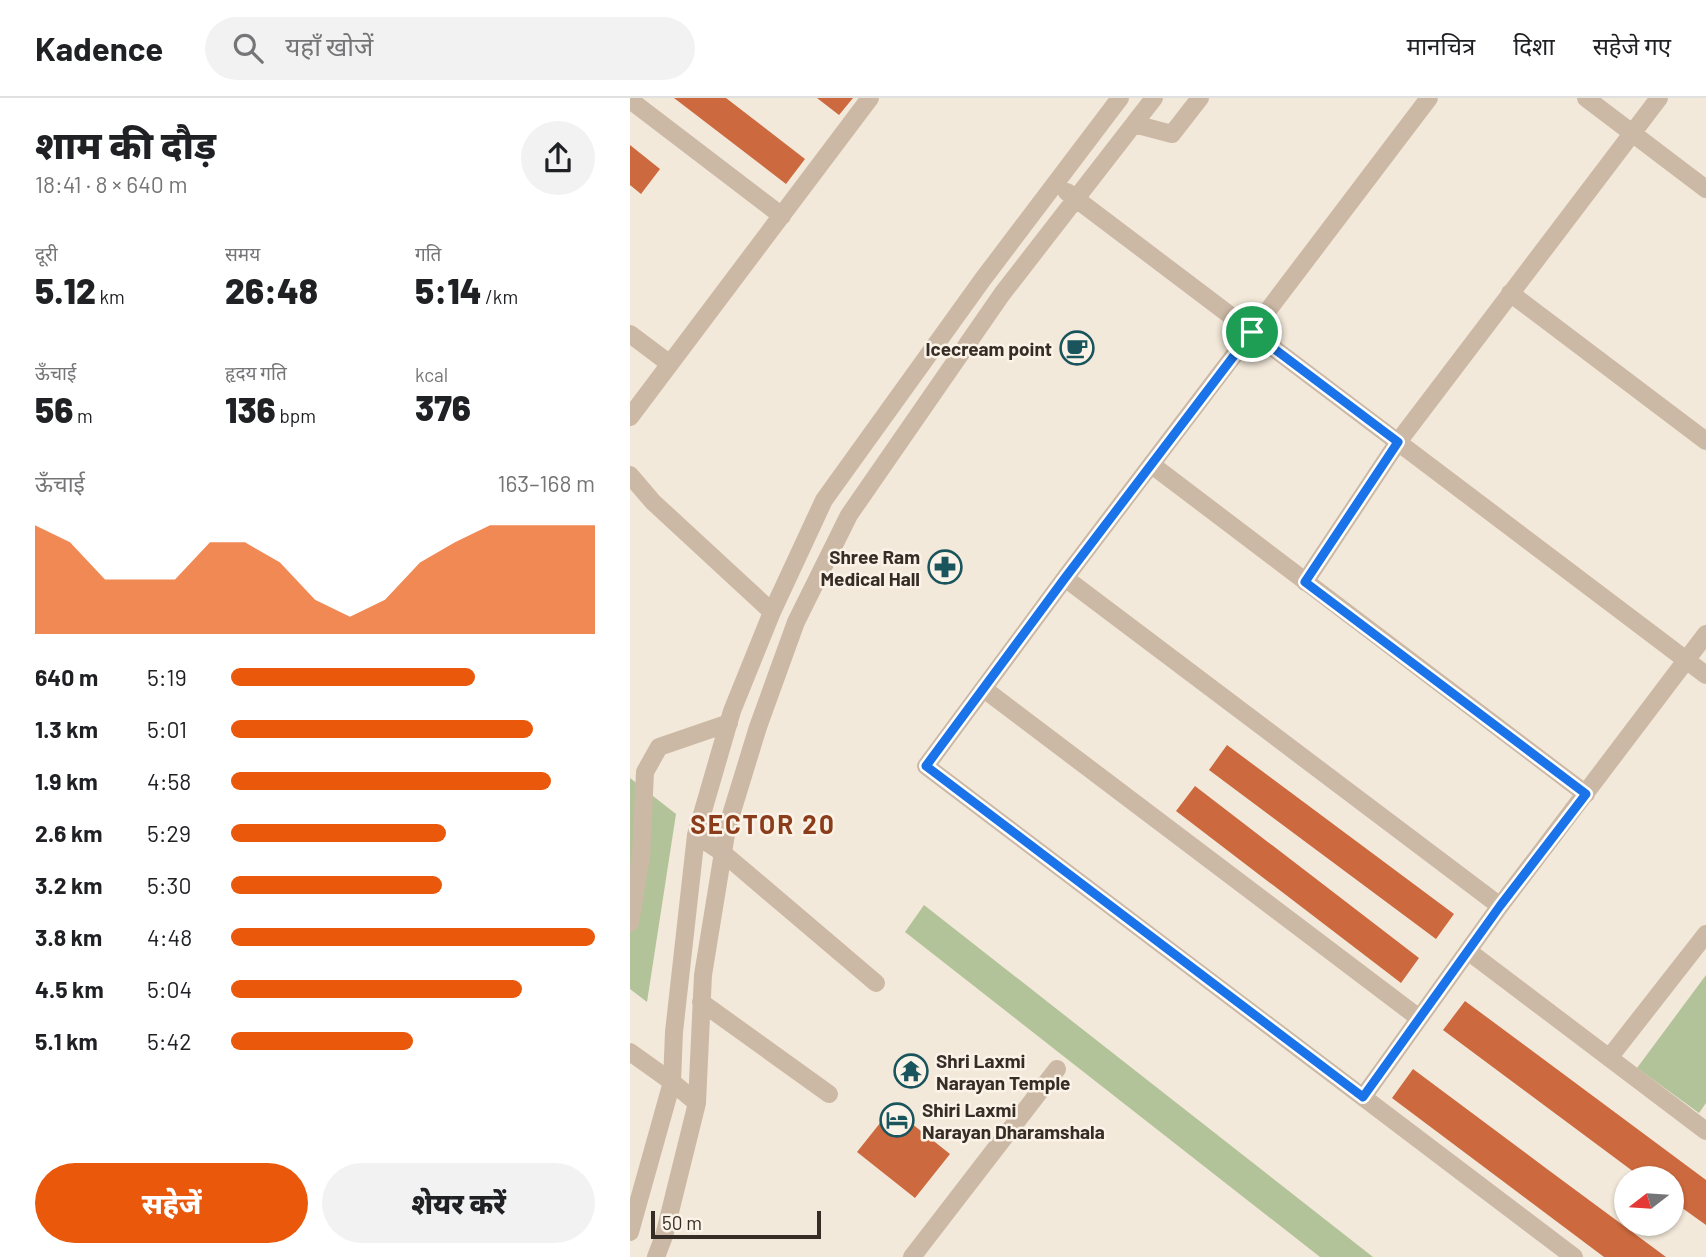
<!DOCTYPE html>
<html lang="hi">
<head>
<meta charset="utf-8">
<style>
	body { margin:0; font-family:Barlow,"Noto Sans Devanagari",sans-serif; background:#f2f2f2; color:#202124; height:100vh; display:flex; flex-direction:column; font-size:26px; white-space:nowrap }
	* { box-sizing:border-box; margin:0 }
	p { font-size:23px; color:#757577 }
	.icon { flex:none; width:38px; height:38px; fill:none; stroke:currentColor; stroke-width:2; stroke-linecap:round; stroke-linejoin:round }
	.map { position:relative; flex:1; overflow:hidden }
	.sheet { display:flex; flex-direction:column; background:#fff; width:630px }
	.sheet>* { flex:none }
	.needle { width:46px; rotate:253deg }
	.controls { position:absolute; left:984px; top:1068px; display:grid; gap:14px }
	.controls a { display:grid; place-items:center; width:70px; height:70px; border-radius:50%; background:#fff; box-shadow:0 2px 5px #0004; font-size:35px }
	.scale { position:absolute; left:21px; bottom:18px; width:170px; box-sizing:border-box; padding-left:7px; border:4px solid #372d27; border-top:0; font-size:19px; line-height:24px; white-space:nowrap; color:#372d27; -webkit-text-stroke:5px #fbf3e7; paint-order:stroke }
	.pin { position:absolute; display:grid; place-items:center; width:60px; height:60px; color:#fff; margin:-30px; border:4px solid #fff; border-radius:50%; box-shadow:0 2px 7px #0007 }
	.round { display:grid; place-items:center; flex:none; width:74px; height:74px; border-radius:37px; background:#f2f2f2 }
	.headline { display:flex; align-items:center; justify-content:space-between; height:119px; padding:0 35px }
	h1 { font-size:38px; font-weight:800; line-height:52px }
	.stats { display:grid; grid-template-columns:repeat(3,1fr); gap:10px; height:119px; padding:7px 35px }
	.stats div { display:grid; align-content:center }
	.stats b { font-size:35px; font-weight:800 }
	.stats small { font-size:19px; font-weight:400 }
	.stats p { font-size:19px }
	.chart { height:196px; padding:14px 35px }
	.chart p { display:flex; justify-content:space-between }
	.chart svg { width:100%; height:126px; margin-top:7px; fill:#ea580c; opacity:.7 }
	.action { display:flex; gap:14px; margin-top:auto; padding:14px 35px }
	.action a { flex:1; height:80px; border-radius:42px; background:#ea580c; color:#fff; font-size:28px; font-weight:800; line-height:80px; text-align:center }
	.action a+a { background:#f2f2f2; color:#202124 }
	ul { padding:0 35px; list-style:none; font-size:23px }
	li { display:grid; grid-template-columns:112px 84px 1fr; align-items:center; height:52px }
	li i { height:18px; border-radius:9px; background:#ea580c }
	header { display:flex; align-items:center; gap:42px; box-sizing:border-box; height:98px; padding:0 35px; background:#fff; border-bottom:2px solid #e0e0e0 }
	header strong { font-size:33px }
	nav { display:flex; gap:38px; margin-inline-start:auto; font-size:24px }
	.search { width:490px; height:63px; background:#f2f2f2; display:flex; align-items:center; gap:18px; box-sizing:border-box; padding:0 24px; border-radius:38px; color:#757577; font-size:26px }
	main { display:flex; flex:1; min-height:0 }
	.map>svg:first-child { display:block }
	.green { fill:#b3c399 }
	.building { fill:#cd693e }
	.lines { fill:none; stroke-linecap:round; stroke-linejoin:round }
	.minor { stroke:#ccb9a5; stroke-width:18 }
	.route-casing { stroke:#fff; stroke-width:14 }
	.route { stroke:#1a73e8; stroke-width:9 }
	.labels { text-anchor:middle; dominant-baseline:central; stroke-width:5; stroke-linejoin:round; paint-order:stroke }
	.poi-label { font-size:19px; font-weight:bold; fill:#372d27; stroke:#fbf3e7; text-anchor:end }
	.district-label { font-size:26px; font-weight:bold; letter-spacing:2px; fill:#8b3c1b; stroke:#fbf3e7 }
</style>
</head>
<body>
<header>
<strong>Kadence</strong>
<div class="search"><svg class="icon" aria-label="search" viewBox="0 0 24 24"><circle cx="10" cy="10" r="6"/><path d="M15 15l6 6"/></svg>यहाँ खोजें</div>
<nav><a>मानचित्र</a><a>दिशा</a><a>सहेजे गए</a></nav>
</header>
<main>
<section class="sheet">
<div class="headline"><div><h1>शाम की दौड़</h1><p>18:41 · 8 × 640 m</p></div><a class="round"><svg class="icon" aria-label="share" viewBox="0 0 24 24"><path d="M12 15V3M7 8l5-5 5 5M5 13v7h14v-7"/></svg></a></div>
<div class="stats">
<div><p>दूरी</p><b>5.12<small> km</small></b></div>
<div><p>समय</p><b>26:48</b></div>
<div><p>गति</p><b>5:14<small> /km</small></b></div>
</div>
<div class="stats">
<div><p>ऊँचाई</p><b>56<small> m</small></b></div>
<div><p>हृदय गति</p><b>136<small> bpm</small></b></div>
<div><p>kcal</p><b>376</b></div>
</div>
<div class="chart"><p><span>ऊँचाई</span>163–168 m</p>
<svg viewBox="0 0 160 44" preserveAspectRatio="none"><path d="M0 44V6L10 12L20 25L30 25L40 25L50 12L60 12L70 19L80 32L90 38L100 32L110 19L120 12L130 6L140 6L150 6L160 6V44z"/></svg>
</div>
<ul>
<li><b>640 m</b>5:19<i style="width:67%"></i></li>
<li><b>1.3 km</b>5:01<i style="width:83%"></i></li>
<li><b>1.9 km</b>4:58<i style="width:88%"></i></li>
<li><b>2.6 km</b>5:29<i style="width:59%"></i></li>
<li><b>3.2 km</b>5:30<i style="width:58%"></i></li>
<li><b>3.8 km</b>4:48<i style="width:100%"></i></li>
<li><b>4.5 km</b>5:04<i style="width:80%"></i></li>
<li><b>5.1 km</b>5:42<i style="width:50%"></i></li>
</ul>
<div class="action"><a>सहेजें</a><a>शेयर करें</a></div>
</section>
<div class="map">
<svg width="1076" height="1159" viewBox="0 0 1076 1159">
	<rect width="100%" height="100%" fill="#f3e9da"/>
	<!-- green -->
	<path class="green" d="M0 680 46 716 17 904 0 891Z
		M294 807 743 1159H690L275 834Z
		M1076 877V1005L1069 1015 1007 970Z"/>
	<!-- building -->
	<path class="building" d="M44 0H96L175 61 156 86Z
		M187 0H223L209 17Z
		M0 47 30 71 11 96 0 87Z
		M597 647 824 816 806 841 579 672Z
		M565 688 789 860 771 885 546 713Z
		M835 903 1076 1082V1127L1041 1102V1080H1012L813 932Z
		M783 971 917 1071 1036 1159H974L762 1000Z
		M262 1010 320 1056 285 1100 227 1054Z"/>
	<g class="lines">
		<!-- minor -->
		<path class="minor" d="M799 0 435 480 296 668 944 1159
			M956 0 1076 91
			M0 2 152 118
			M504 26 542 36 570 0
			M437 94 1076 577
			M880 195 1076 343
			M0 236 40 266
			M0 319 240 0
			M522 367 956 696
			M0 377 23 404 142 514
			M435 480 870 808
			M675 484 768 344 1029 0
			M354 591 789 920
			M66 737 93 755 246 885
			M0 825 11 758 15 674 29 649 99 625
			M838 853 1076 1033
			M71 904 199 996
			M0 954 42 984 67 1005
			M979 960 1076 836
			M733 999 870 808 1076 536
			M0 1134 42 984 44 934 66 737 102 613 142 514 194 402 353 181 490 0
			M26 1159 34 1138 67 1005 73 877 97 730 128 629 166 524 219 417 372 196 524 0
			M282 1159 427 971"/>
	</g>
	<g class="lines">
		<defs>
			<path id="route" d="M622 234 768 344 675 484 956 696 870 808 733 999 296 668 435 480Z"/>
		</defs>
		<!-- route casing -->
		<use href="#route" class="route-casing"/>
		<!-- route -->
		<use href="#route" class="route"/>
	</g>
	<!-- icons -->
	<defs>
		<symbol id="cafe-ring" viewBox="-11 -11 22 22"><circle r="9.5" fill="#fbf3e7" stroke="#1a545c" stroke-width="1.5"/><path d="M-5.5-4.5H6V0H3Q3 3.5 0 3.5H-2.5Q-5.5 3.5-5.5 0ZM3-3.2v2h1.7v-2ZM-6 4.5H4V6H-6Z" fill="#1a545c"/></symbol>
		<symbol id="pharmacy-ring" viewBox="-11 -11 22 22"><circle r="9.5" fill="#fbf3e7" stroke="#1a545c" stroke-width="1.5"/><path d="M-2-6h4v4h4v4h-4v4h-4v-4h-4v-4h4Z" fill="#1a545c"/></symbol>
		<symbol id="temple-ring" viewBox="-11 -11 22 22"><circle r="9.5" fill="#fbf3e7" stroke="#1a545c" stroke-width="1.5"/><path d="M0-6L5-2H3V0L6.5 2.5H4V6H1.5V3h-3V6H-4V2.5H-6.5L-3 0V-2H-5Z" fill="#1a545c"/></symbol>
		<symbol id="hotel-ring" viewBox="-11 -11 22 22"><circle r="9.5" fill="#fbf3e7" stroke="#1a545c" stroke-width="1.5"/><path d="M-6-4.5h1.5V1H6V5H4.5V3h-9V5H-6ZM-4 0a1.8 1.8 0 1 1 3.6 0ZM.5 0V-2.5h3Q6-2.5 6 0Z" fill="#1a545c"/></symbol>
	</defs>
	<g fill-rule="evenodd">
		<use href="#cafe-ring" x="428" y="231" width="38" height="38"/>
		<use href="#pharmacy-ring" x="296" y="450" width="38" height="38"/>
		<use href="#temple-ring" x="262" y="954" width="38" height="38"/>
		<use href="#hotel-ring" x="248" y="1003" width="38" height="38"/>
	</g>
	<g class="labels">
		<!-- poi labels -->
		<g class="poi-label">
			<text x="422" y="250">Icecream point</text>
			<text x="290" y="458">Shree Ram<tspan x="290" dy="22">Medical Hall</tspan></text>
			<text x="306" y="962" text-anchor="start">Shri Laxmi<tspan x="306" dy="22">Narayan Temple</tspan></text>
			<text x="292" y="1011" text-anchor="start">Shiri Laxmi<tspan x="292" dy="22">Narayan Dharamshala</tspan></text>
		</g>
		<!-- district labels -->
		<g class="district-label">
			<text x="133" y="725">SECTOR 20</text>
		</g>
	</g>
</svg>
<div class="controls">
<a><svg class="needle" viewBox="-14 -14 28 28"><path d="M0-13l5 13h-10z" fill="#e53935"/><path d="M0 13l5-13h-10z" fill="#757577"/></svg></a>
</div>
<div class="scale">50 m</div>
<div class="pin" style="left:622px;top:234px;background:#1e9e55"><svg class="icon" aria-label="arrive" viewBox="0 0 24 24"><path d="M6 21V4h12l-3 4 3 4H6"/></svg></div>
</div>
</main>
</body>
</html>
